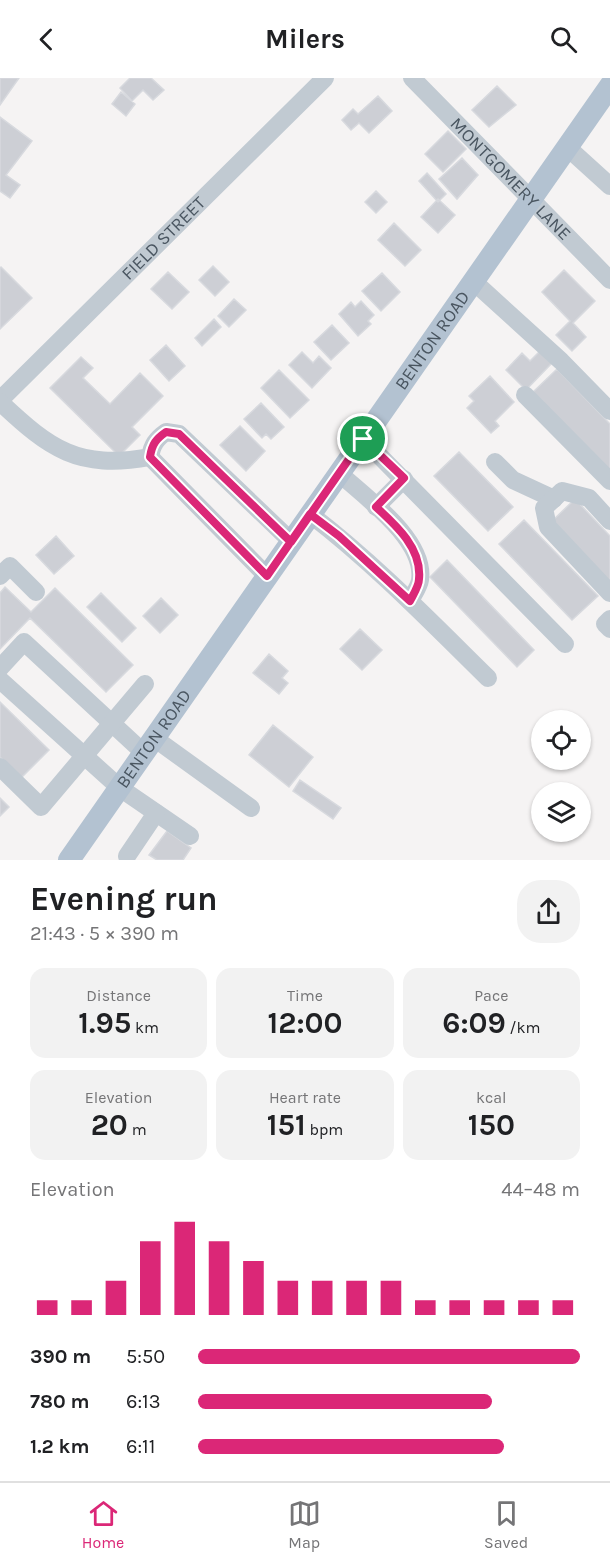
<!DOCTYPE html>
<html lang="en">
<head>
<meta charset="utf-8">
<style>
	body { margin:0; font-family:Karla,sans-serif; background:#f2f2f2; color:#202124; height:100vh; display:flex; flex-direction:column; font-size:22px; white-space:nowrap }
	* { box-sizing:border-box; margin:0 }
	p { font-size:20px; color:#757577 }
	.icon { flex:none; width:33px; height:33px; fill:none; stroke:currentColor; stroke-width:2; stroke-linecap:round; stroke-linejoin:round }
	.map { position:relative; height:782px; overflow:hidden }
	.details { display:flex; flex-direction:column; background:#fff; flex:1 }
	.details>* { flex:none }
	.buttons { position:absolute; left:531px; top:632px; display:grid; gap:12px }
	.buttons a { display:grid; place-items:center; width:60px; height:60px; border-radius:50%; background:#fff; box-shadow:0 2px 4px #0004; font-size:30px }
	.pin { position:absolute; display:grid; place-items:center; width:51px; height:51px; color:#fff; margin:-26px; border:3px solid #fff; border-radius:50%; box-shadow:0 2px 6px #0007 }
	.round { display:grid; place-items:center; flex:none; width:63px; height:63px; border-radius:24px; background:#f2f2f2 }
	.headline { display:flex; align-items:center; justify-content:space-between; height:102px; padding:0 30px }
	h1 { font-size:33px; font-weight:700; line-height:45px }
	.stats { display:grid; grid-template-columns:repeat(3,1fr); gap:9px; height:102px; padding:6px 30px }
	.stats div { display:grid; align-content:center; border-radius:15px; background:#f2f2f2; text-align:center }
	.stats b { font-size:30px; font-weight:700 }
	.stats small { font-size:16px; font-weight:400 }
	.stats p { font-size:16px }
	.chart { height:168px; padding:12px 30px }
	.chart p { display:flex; justify-content:space-between }
	.chart svg { width:100%; height:108px; margin-top:6px; stroke:#db2777; stroke-width:6 }
	ul { padding:0 30px; list-style:none; font-size:20px }
	li { display:grid; grid-template-columns:96px 72px 1fr; align-items:center; height:45px }
	li i { height:15px; border-radius:8px; background:#db2777 }
	header { display:flex; justify-content:space-between; align-items:center; height:78px; padding:0 30px; background:#fff; font-size:27px; font-weight:700 }
	.tabs { display:flex; justify-content:space-around; align-items:center; height:84px; border-top:2px solid #e0e0e0; background:#fff; font-size:16px; color:#757577 }
	.tabs a { display:grid; justify-items:center; gap:3px }
	.tabs .on { color:#db2777 }
	.map>svg:first-child { display:block }
	.building { fill:#cdcfd5; stroke:#d7d9de; stroke-width:1.5 }
	.lines { fill:none; stroke-linecap:round; stroke-linejoin:round }
	.minor { stroke:#c1cad2; stroke-width:18 }
	.major { stroke:#b3c2d1; stroke-width:22 }
	.route-casing { stroke:#fff; stroke-width:12 }
	.route { stroke:#db2777; stroke-width:8 }
	.labels { text-anchor:middle; dominant-baseline:central; stroke-width:4.5; stroke-linejoin:round; paint-order:stroke }
	.street-label { font-size:18px; fill:#4a5661; stroke:#fff }
</style>
</head>
<body>
<header><svg class="icon" aria-label="back" viewBox="0 0 24 24"><path d="M15 5l-7 7 7 7"/></svg>Milers<svg class="icon" aria-label="search" viewBox="0 0 24 24"><circle cx="10" cy="10" r="6"/><path d="M15 15l6 6"/></svg></header>
<div class="map">
<svg width="610" height="782" viewBox="0 0 610 782">
	<rect width="100%" height="100%" fill="#f5f3f3"/>
	<!-- building -->
	<path class="building" d="M0 0H19L0 27Z
		M130 0H151L164 12 153 22 143 12 132 23 120 10Z
		M497 8 516 27 489 49 472 32Z
		M121 14 135 26 126 38 112 26Z
		M378 18 392 33 369 55 359 45 351 52 342 42 353 31 358 36Z
		M0 39 32 63 6 97 20 107 10 120 0 113Z
		M448 53 466 71 443 94 425 76Z
		M462 80 478 97 457 121 439 101Z
		M427 95 446 116 438 124 419 103Z
		M376 113 387 124 376 135 365 124Z
		M438 121 455 137 438 155 421 139Z
		M394 145 421 172 405 188 378 162Z
		M213 188 229 204 215 218 199 202Z
		M1 189 32 220 0 251V190Z
		M564 192 595 223 573 245 586 259 572 273 556 257 570 243 542 214Z
		M168 194 189 214 172 231 151 211Z
		M382 195 400 214 381 233 362 213Z
		M234 221 246 232 229 249 218 238Z
		M361 223 374 237 368 243 371 246 358 258 339 236 351 224 355 229Z
		M214 241 221 249 202 268 195 260Z
		M332 247 349 265 331 282 314 264Z
		M166 267 185 288 169 303 150 282Z
		M540 273 552 285 526 312 506 292 522 275 530 283Z
		M302 274 313 285 319 278 331 290 312 310 289 287Z
		M81 279 93 290 83 300 110 326 140 295 163 318 132 349 140 357 119 378 50 310Z
		M557 291 610 346V395L532 315Z
		M279 292 309 322 290 340 261 310Z
		M490 298 514 324 495 343 499 348 491 355 467 330 474 323 469 318Z
		M261 325 284 349 271 361 266 356 262 360 244 341Z
		M240 348 265 373 246 393 220 367Z
		M459 374 513 429 488 453 434 398Z
		M575 421 610 458V507L550 445Z
		M524 442 598 518 572 542 499 466Z
		M56 458 74 478 54 496 36 477Z
		M447 482 534 572 517 589 430 499Z
		M5 509 31 534 55 510 133 587 106 614 30 540 0 571V515Z
		M101 515 136 550 122 564 87 529Z
		M161 520 178 537 160 555 143 538Z
		M360 551 382 572 362 592 340 571Z
		M269 576 288 593 282 600 288 605 279 616 253 595Z
		M0 624 49 672 21 700 0 679Z
		M273 647 313 679 289 709 249 677Z
		M300 702 341 730 333 741 293 713Z
		M0 720 9 729 0 738Z
		M167 753 191 770 183 782H157L149 777Z"/>
	<g class="lines">
		<!-- minor -->
		<g class="minor">
			<path id="s1" d="M412 0 610 202"/>
			<path d="M567 69 610 108"/>
			<path d="M473 203 561 283 610 333"/>
			<path d="M525 317 610 403"/>
			<path id="s2" d="M0 322 325 0"/>
			<path d="M0 324C50 371 78 392 150 379 152 367 156 361 166 354L179 356 291 463"/>
			<path d="M363 361 565 566"/>
			<path d="M150 379 267 498"/>
			<path d="M495 384 513 402 554 421"/>
			<path d="M339 395C365 419 426 462 420 502 419 509 413 517 410 523"/>
			<path d="M376 429 404 401"/>
			<path d="M310 436C374 485 431 544 488 600"/>
			<path d="M610 443 589 420 562 413 544 430 548 449 610 515"/>
			<path d="M0 498 10 488 36 514"/>
			<path d="M610 541 605 546 610 551"/>
			<path d="M0 590 24 564 144 675"/>
			<path d="M0 602 120 710 190 758"/>
			<path d="M154 660 251 730"/>
			<path d="M0 689 41 729 145 606"/>
			<path d="M127 778 156 735"/>
		</g>
		<!-- major -->
		<path class="major" id="s3" d="M69 782 610 8"/>
	</g>
	<g class="lines">
		<defs>
			<path id="route" d="M363 361 291 464 179 356 166 354C156 361 152 366 150 379L267 498 310 436 339 458 410 523C413 517 419 508 419 501 422 471 397 448 376 429L404 400 363 361"/>
		</defs>
		<!-- route casing -->
		<use href="#route" class="route-casing"/>
		<!-- route -->
		<use href="#route" class="route"/>
	</g>
	<g class="labels">
		<!-- street labels -->
		<g class="street-label">
			<text stroke="none"><textPath href="#s1" startOffset="141">MONTGOMERY LANE</textPath></text>
			<text stroke="none"><textPath href="#s2" startOffset="230">FIELD STREET</textPath></text>
			<text stroke="none"><textPath href="#s3" startOffset="634">BENTON ROAD</textPath></text>
			<text stroke="none"><textPath href="#s3" startOffset="148">BENTON ROAD</textPath></text>
		</g>
	</g>
</svg>
<div class="buttons">
<a><svg class="icon" aria-label="locate" viewBox="0 0 24 24"><circle cx="12" cy="12" r="6"/><path d="M12 2v4M12 18v4M2 12h4M18 12h4"/></svg></a>
<a><svg class="icon" aria-label="layers" viewBox="0 0 24 24"><path d="M12 4l9 5-9 5-9-5zM3 14l9 5 9-5"/></svg></a>
</div>
<div class="pin" style="left:363px;top:361px;background:#1e9e55"><svg class="icon" aria-label="arrive" viewBox="0 0 24 24"><path d="M6 21V4h12l-3 4 3 4H6"/></svg></div>
</div>
<section class="details">
<div class="headline"><div><h1>Evening run</h1><p>21:43 · 5 × 390 m</p></div><a class="round"><svg class="icon" aria-label="share" viewBox="0 0 24 24"><path d="M12 15V3M7 8l5-5 5 5M5 13v7h14v-7"/></svg></a></div>
<div class="stats">
<div><p>Distance</p><b>1.95<small> km</small></b></div>
<div><p>Time</p><b>12:00</b></div>
<div><p>Pace</p><b>6:09<small> /km</small></b></div>
</div>
<div class="stats">
<div><p>Elevation</p><b>20<small> m</small></b></div>
<div><p>Heart rate</p><b>151<small> bpm</small></b></div>
<div><p>kcal</p><b>150</b></div>
</div>
<div class="chart"><p><span>Elevation</span>44–48 m</p>
<svg viewBox="0 0 160 44" preserveAspectRatio="none"><path d="M5 44V38M15 44V38M25 44V30M35 44V14M45 44V6M55 44V14M65 44V22M75 44V30M85 44V30M95 44V30M105 44V30M115 44V38M125 44V38M135 44V38M145 44V38M155 44V38"/></svg>
</div>
<ul>
<li><b>390 m</b>5:50<i style="width:100%"></i></li>
<li><b>780 m</b>6:13<i style="width:77%"></i></li>
<li><b>1.2 km</b>6:11<i style="width:80%"></i></li>
</ul>
</section>
<nav class="tabs">
<a class="on"><svg class="icon" aria-label="home" viewBox="0 0 24 24"><path d="M3 11l9-7 9 7M6 9v11h12V9"/></svg>Home</a>
<a><svg class="icon" aria-label="map" viewBox="0 0 24 24"><path d="M3 6l6-2 6 2 6-2v14l-6 2-6-2-6 2zM9 4v14M15 6v14"/></svg>Map</a>
<a><svg class="icon" aria-label="saved" viewBox="0 0 24 24"><path d="M7 4h10v16l-5-4-5 4z"/></svg>Saved</a>
</nav>
</body>
</html>
